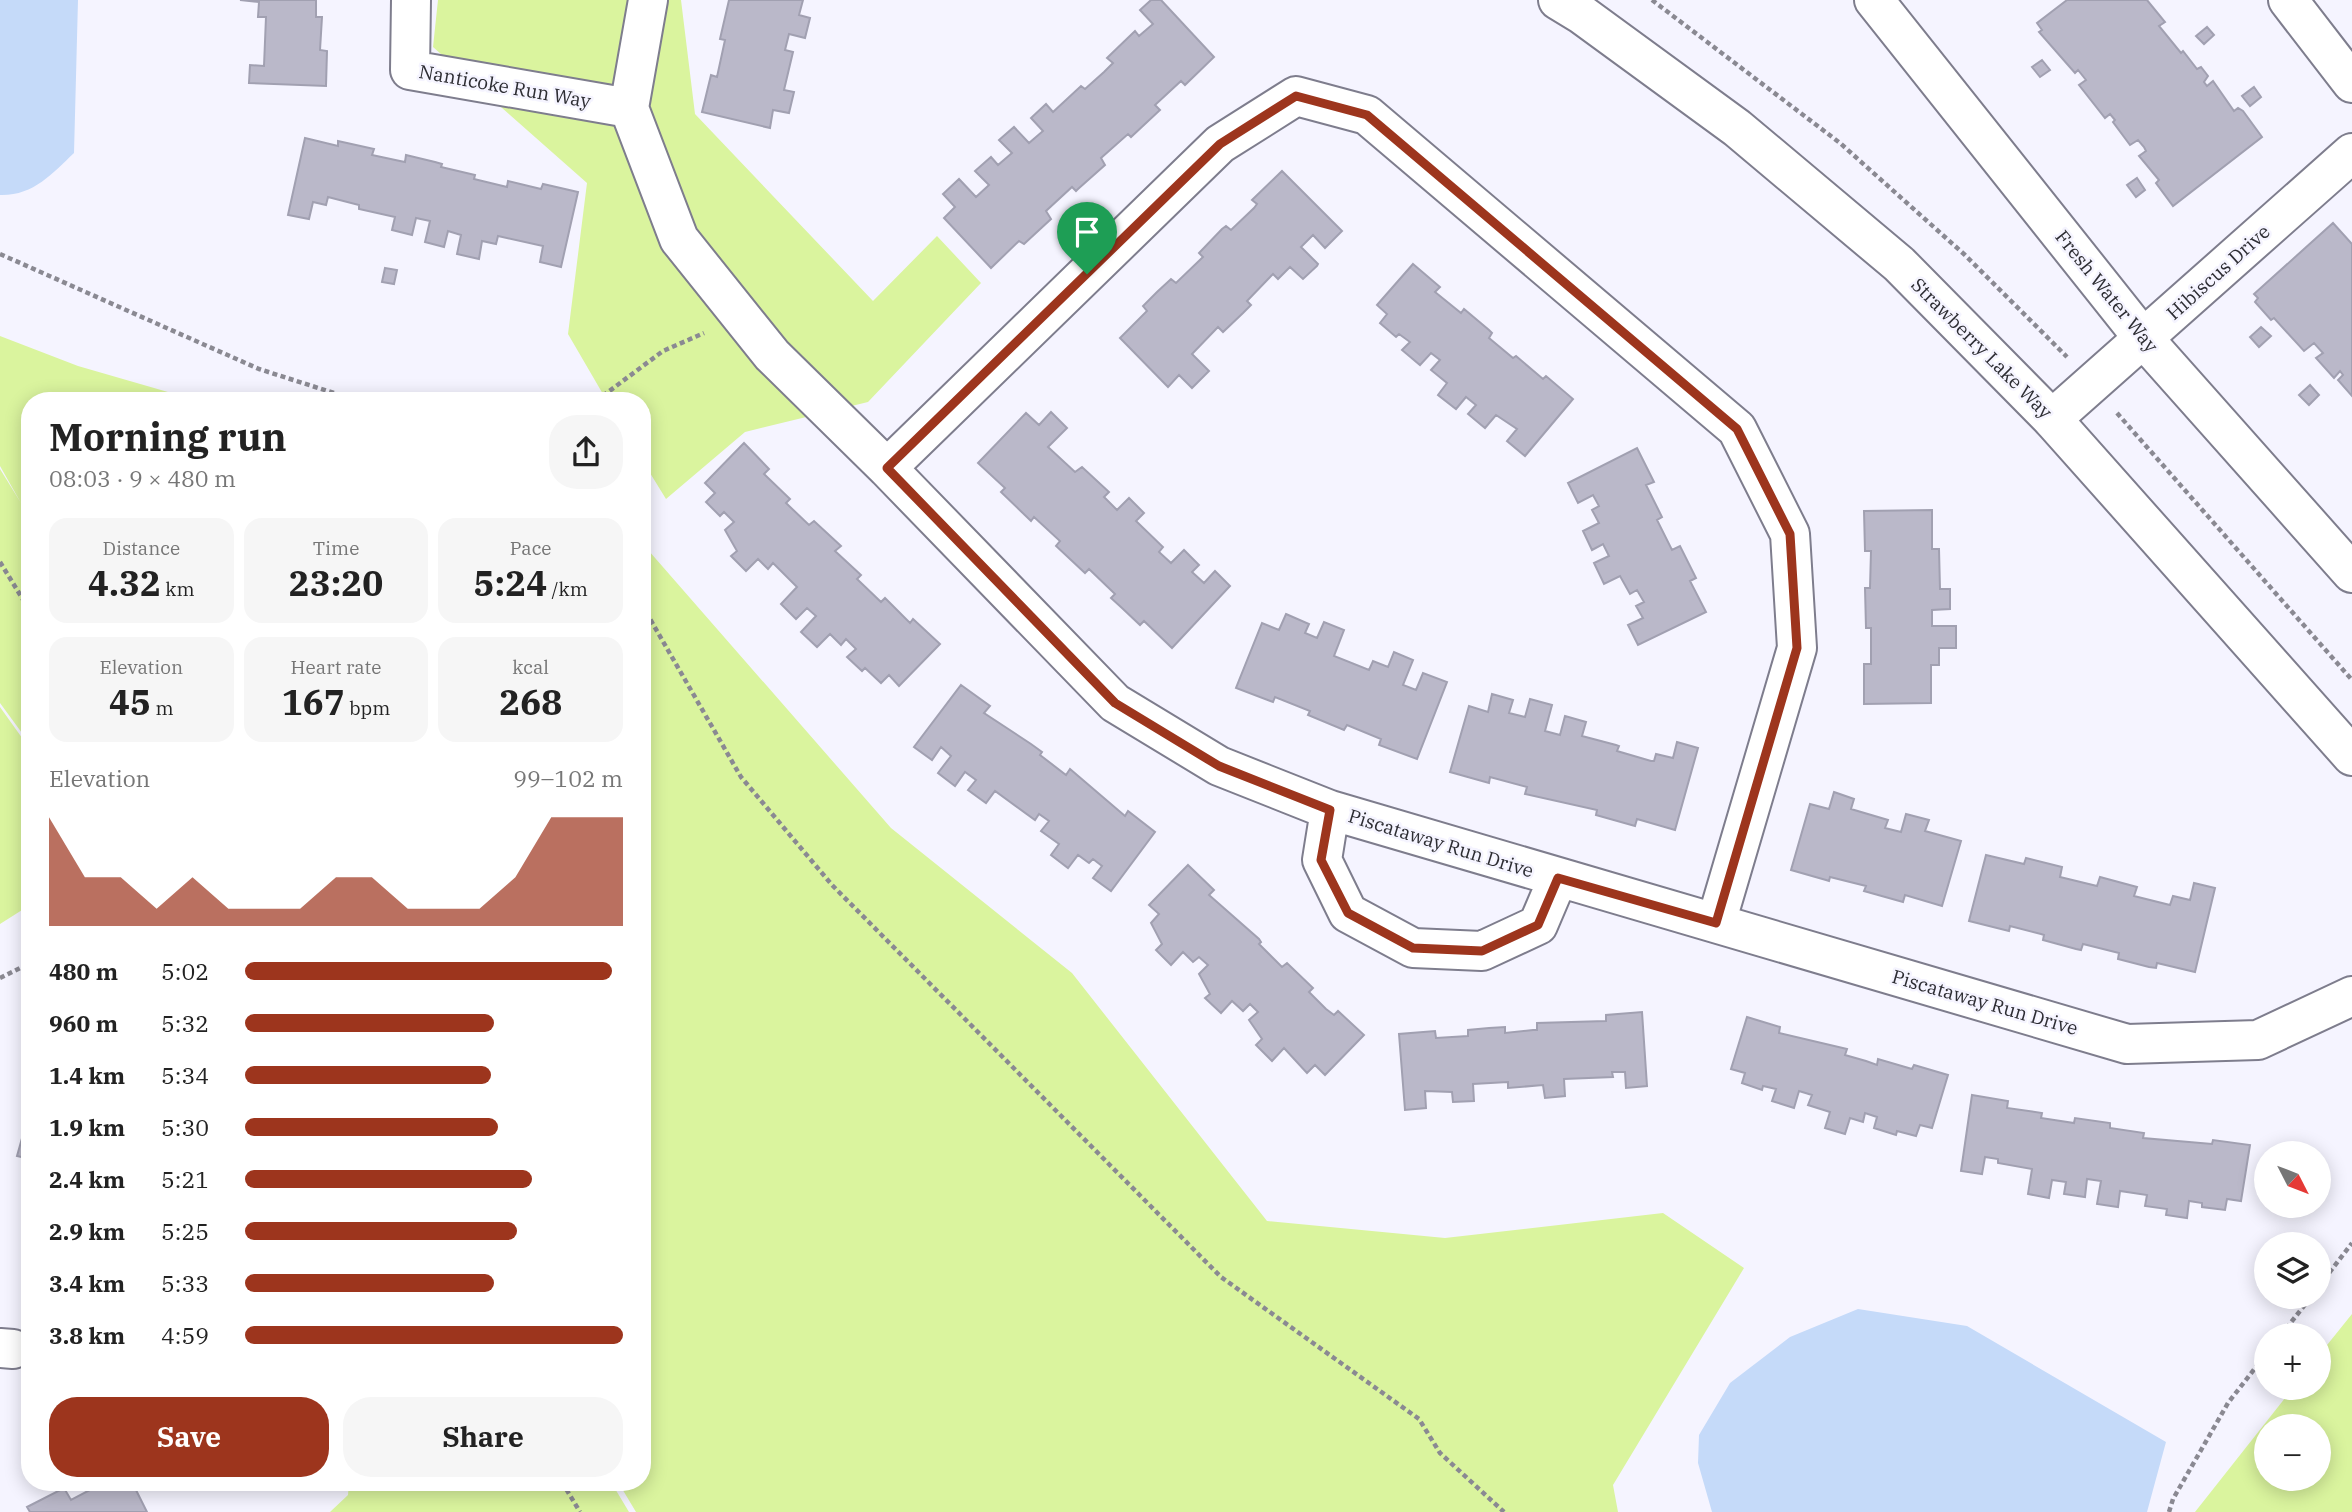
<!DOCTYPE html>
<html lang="en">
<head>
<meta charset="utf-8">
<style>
	body { margin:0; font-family:"IBM Plex Serif",serif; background:#f6f6f6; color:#222; height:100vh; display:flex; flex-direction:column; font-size:26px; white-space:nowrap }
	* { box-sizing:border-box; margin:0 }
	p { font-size:23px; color:#767676 }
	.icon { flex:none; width:38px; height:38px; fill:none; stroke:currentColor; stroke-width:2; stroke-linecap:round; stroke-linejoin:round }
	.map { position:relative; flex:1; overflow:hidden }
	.drawer { position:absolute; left:21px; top:392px; width:630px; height:1099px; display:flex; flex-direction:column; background:#fff; border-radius:28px; box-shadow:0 4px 18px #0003 }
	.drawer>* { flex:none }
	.needle { width:46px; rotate:132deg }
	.tools { position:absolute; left:2254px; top:1141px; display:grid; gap:14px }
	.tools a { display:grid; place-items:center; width:77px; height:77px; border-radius:50%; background:#fff; box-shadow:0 4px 18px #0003; font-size:35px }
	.pin { position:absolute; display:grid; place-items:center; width:60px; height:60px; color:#fff; margin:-72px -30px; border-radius:50% 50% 50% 0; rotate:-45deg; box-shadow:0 0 7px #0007 }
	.pin .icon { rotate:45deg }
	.round { display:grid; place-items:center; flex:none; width:74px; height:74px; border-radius:28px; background:#f6f6f6 }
	.overview { display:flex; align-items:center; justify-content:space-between; height:119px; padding:0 28px }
	h1 { font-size:38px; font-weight:800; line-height:52px }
	.metrics { display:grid; grid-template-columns:repeat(3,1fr); gap:10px; height:119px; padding:7px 28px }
	.metrics div { display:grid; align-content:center; border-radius:18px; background:#f6f6f6; text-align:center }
	.metrics b { font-size:35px; font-weight:800 }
	.metrics small { font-size:19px; font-weight:400 }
	.metrics p { font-size:19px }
	.chart { height:196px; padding:14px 28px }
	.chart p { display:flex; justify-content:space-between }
	.chart svg { width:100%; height:126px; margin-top:7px; fill:#9d351d; opacity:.7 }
	.button { display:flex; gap:14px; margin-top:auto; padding:14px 28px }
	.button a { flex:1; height:80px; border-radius:28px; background:#9d351d; color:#fff; font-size:28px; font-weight:800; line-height:80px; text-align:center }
	.button a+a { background:#f6f6f6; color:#222 }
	ul { padding:0 28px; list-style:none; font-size:23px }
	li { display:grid; grid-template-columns:112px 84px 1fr; align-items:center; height:52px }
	li i { height:18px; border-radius:9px; background:#9d351d }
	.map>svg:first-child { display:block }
	.green { fill:#daf49e; fill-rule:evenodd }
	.water { fill:#c5daf9 }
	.building { fill:#bab8c9; stroke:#a1a0b1; stroke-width:2 }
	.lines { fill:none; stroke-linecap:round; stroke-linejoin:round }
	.minor-casing { stroke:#7e7d8d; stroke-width:42 }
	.tertiary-casing { stroke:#7e7d8d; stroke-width:42 }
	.path { stroke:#8a8992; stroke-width:4.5; stroke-dasharray:5 3.5; stroke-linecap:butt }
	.minor { stroke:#fff; stroke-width:38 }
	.tertiary { stroke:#fff; stroke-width:38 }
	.route-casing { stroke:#fff; stroke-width:14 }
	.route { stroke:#9d351d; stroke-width:9 }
	.labels { text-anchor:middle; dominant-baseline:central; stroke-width:5; stroke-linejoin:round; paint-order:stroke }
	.street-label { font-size:19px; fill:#2d2d33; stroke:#f5f4ff }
</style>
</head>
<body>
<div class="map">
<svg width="2352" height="1512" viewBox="0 0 2352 1512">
	<rect width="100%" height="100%" fill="#f5f4ff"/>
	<!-- green -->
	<path class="green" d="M438 0H681L695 114 873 301 937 236 981 283 868 402 745 432 666 499 642 460V401H607L568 334 587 183 433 47Z
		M0 336 78 366 199 401H30V744L0 703V469L21 503 0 466Z
		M642 543 891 828 1072 973 1267 1221 1445 1238 1663 1213 1744 1268 1613 1485 1618 1512H636L618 1482H642Z
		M0 707 30 749V905L0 924Z
		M2352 1314V1512H2195L2293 1388H2319V1355ZM2319 1426V1479H2266V1426Z
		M349 1482H611L629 1512H330L348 1495Z"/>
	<!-- water -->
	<path class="water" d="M0 0H78L74 153C52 174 33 196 0 195Z
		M1858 1309 1967 1326 2166 1442 2147 1512H1712L1698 1463 1699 1435 1730 1383 1790 1337Z"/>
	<!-- building -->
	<path class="building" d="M240 0H316V17H322L320 50 327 51 326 86 249 83 250 65 264 66 266 17H258L259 2Z
		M729 0H803L799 15 810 18 805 38 789 34 785 50 793 52 784 90 794 92 789 113 773 110 770 128 702 112 711 75 717 77 725 40 720 39Z
		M1151 0H1161L1214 57 1185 85 1181 81 1155 105 1160 110 1131 137 1128 134 1101 158 1105 165 1078 189 1076 191 1072 187 1046 211 1051 219 1024 244 1019 241 991 268 944 218 955 207 943 194 959 179 976 197 989 185 975 171 991 157 998 165 1012 153 999 140 1014 127 1029 143 1043 131 1031 118 1046 104 1053 112 1081 86 1085 89 1104 72 1113 63 1107 58 1135 31 1139 36 1153 24 1140 10Z
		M2067 0H2147L2165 22 2159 26 2181 53 2183 51 2197 69 2201 67 2208 76 2204 82 2207 86 2213 81 2234 111 2238 108 2243 111 2262 137 2173 206 2156 183 2159 180 2139 156 2146 151 2144 147 2138 140 2130 145 2113 122 2115 120 2110 114 2105 118 2079 85 2086 80 2078 70 2075 73 2039 32 2042 30 2037 23Z
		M2207 27 2214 35 2204 44 2196 36Z
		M2042 60 2050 70 2040 77 2032 67Z
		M2254 87 2261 97 2250 106 2242 96Z
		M305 138 338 146V141L374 149 372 155 400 161 405 162 406 155 435 162 442 164 441 167 475 175 474 179 507 187 508 181 541 189 543 184 578 192 561 267 540 262 543 246 498 236 496 244 482 241 479 259 457 254 461 235 448 231 444 247 425 242 430 221 416 218 412 235 392 230 395 217 359 209V205L328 197 326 205 313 202 309 219 288 215Z
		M1282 171 1342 231 1325 248 1313 235 1301 247 1318 264 1317 266 1303 279 1290 267 1278 279 1273 274 1247 301 1251 305 1243 313 1223 332 1218 327 1192 354 1209 371 1192 388 1179 375 1168 387 1120 338 1147 311 1143 306 1157 292 1171 279 1176 283 1203 257 1199 253 1222 229 1226 226 1231 230 1254 208 1257 204 1252 200Z
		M2137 178 2145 190 2136 197 2127 185Z
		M2333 223 2352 244V396L2338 380 2343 375 2340 371 2334 378 2316 358 2323 353 2314 343 2304 351 2274 318 2271 320 2255 302 2258 298 2254 294Z
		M1413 264 1440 287 1435 292 1461 313 1464 309 1489 330 1492 333 1489 338 1513 358 1516 356 1543 379 1546 376 1573 399 1525 456 1507 441 1517 429 1496 415 1485 428 1468 414 1476 405 1466 397 1456 409 1438 395 1447 383 1431 370 1440 360 1431 353 1420 365 1402 350 1410 342 1399 334 1396 337 1380 323 1387 314 1377 305Z
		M385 268 397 270 394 284 382 282Z
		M2261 327 2271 336 2259 347 2250 337Z
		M2310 385 2319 395 2309 405 2299 395Z
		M1051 412 1067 428 1048 447 1075 472 1082 467 1109 492 1104 497 1117 510 1129 498 1144 513 1136 521 1163 547 1159 552 1171 563 1184 550 1199 565 1192 572 1204 583 1215 571 1230 586 1172 648 1144 621 1140 625 1122 608 1111 598 1115 594 1089 569 1085 573 1056 546 1060 541 1034 517 1031 521 1001 492 1005 488 978 463 1026 413 1039 425Z
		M744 443 769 469 764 474 790 499 786 503 809 525 814 521 841 546 835 551 861 575 857 579 881 602 885 598 910 623 913 619 940 644 899 686 889 675 881 683 865 668 862 671 847 657 856 649 846 639 841 645 830 634 817 647 801 632 816 616 807 608 796 619 781 604 797 587 773 563 768 569 758 559 746 571 731 556 737 551 725 530 734 522 724 512 720 516 706 502 715 493 705 483Z
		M1637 448 1654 482 1646 485 1662 517 1657 520 1672 550 1680 546 1696 578 1690 581 1706 612 1638 645 1628 625 1643 618 1636 606 1644 602 1637 590 1630 594 1620 576 1604 584 1594 563 1609 556 1603 544 1592 550 1583 531 1599 523 1592 510 1599 506 1593 495 1578 503 1568 483Z
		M1932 510V549H1939L1940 589H1950V609L1932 610V626H1956V648H1939V665H1931V703L1864 704V664H1871V628H1866L1865 588H1870L1871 551H1865L1864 511Z
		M1286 614 1309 624 1305 633 1317 638 1324 622 1344 630 1334 656 1369 670 1373 661 1388 667 1394 652 1413 660 1403 685 1416 690 1423 673 1447 682 1417 759 1379 745 1381 739 1347 725 1344 730 1308 715 1310 711 1275 697 1273 702 1236 688 1262 623 1279 630Z
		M961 685 990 706 984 713 1031 744 1042 752 1040 755 1066 775 1070 769 1125 816 1128 811 1155 832 1111 891 1093 878 1102 866 1093 859 1089 863 1078 855 1068 868 1051 855 1059 844 1041 831 1049 821 1039 814 1035 820 995 791 986 803 968 790 976 780 965 772 955 786 938 773 951 756 941 747 932 760 914 747Z
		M1492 694 1513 700 1509 713 1525 717 1530 699 1552 705 1545 731 1560 735 1565 716 1586 722 1582 736 1616 745 1619 746 1617 751 1651 761H1654L1656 754 1673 758 1677 742 1698 748 1675 830 1637 819 1635 826 1596 815 1597 810 1525 794 1527 787 1490 777 1489 783 1450 772 1469 706 1488 712Z
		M1834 792 1854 799 1851 809 1888 820 1885 828 1901 832 1906 814 1929 820 1925 831 1961 841 1942 906 1905 895 1903 902 1864 891 1866 886 1830 877 1829 881 1826 880 1791 870 1810 804 1829 809Z
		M1986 855 2024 864 2026 858 2062 867 2060 877 2097 886 2100 877 2137 887 2134 896 2170 905 2173 896 2190 900 2194 883 2215 888 2195 972 2157 963 2156 968 2149 967 2118 959 2119 953 2083 944 2081 950 2076 949 2043 940 2044 935 2041 934 2010 926 2009 931 1969 921Z
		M1188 865 1214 890 1209 895 1259 939 1261 942 1259 944 1282 967 1287 963 1313 988 1309 992 1326 1009 1334 1015 1338 1011 1364 1035 1325 1075 1315 1065 1307 1073 1284 1048 1272 1061 1256 1045 1262 1039 1249 1020 1258 1012 1250 1004 1243 1011 1232 1001 1221 1013 1205 998 1210 994 1199 974 1208 965 1199 957 1193 962 1183 952 1171 965 1156 950 1162 944 1151 923 1159 914 1149 905Z
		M1642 1012 1647 1086 1626 1088 1625 1072H1612L1613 1077 1564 1079 1565 1096 1545 1098 1543 1085 1508 1088V1082L1473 1084 1474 1101 1453 1102 1452 1092 1425 1091 1426 1108 1405 1110 1399 1034 1435 1031 1436 1038 1468 1036V1030L1489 1028 1505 1027V1033L1533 1030H1537V1023L1606 1021V1015Z
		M1747 1017 1780 1027 1779 1033 1847 1049 1845 1055 1866 1061 1877 1065 1878 1059 1912 1069 1914 1065 1948 1075 1932 1128 1920 1125 1916 1136 1897 1131 1896 1135 1874 1128 1877 1117 1865 1113 1863 1122 1850 1118 1845 1134 1825 1128 1830 1112 1808 1105 1812 1095 1799 1091 1794 1108 1772 1101 1776 1089 1763 1086 1762 1090 1742 1083 1745 1073 1731 1069Z
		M1972 1095 2008 1101 2007 1108 2042 1113 2041 1118 2074 1123 2075 1118 2110 1123V1128L2144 1133 2143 1138 2212 1144 2213 1140 2250 1145 2241 1201 2227 1199 2225 1210 2202 1207V1203L2189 1201 2187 1218 2166 1215 2167 1209 2145 1206 2147 1195 2120 1191 2118 1207 2097 1204 2101 1181 2087 1179 2085 1197 2064 1194 2066 1182 2052 1180 2049 1198 2028 1194 2032 1169 1998 1163V1159L1985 1157 1982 1174 1961 1171Z
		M30 1110V1159L17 1156Z
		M132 1482 147 1512H30L27 1507 64 1488 71 1500 105 1482Z"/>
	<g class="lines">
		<defs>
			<path id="minor" d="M411 0 410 70 629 108
				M648 0 629 108 679 239 772 355 887 468 1115 703 1219 766 1330 810 2127 1044 2258 1040 2352 996
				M1874 0 2143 338 2352 573
				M2288 0 2352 83
				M2052 419 2352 153
				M887 468 1220 144 1296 96 1367 115 1737 429 1790 534 1797 648 1716 923
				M1330 810 1322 860 1348 913 1413 948 1482 951 1538 925 1558 878
				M0 1348 13 1349"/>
			<path id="tertiary" d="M1558 0 1581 14 1737 128 1899 264 2052 419 2352 756"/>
		</defs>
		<!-- minor casing -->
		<use href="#minor" class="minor-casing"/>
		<!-- tertiary casing -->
		<use href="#tertiary" class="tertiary-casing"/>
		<!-- path -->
		<path class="path" d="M1652 0 1840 143 1965 255 2067 357
			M0 254 259 369 359 401
			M596 401 663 351 704 333
			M2117 413 2352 680
			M0 562 30 611
			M642 605 741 777 832 885 1221 1277 1419 1419 1440 1453 1504 1512
			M0 978 30 963
			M2319 1286 2352 1243
			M2281 1335 2311 1297
			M562 1482 580 1512
			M2169 1512 2173 1499 2228 1403 2266 1354"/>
		<!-- minor -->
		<use href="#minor" class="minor"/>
		<!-- tertiary -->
		<use href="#tertiary" class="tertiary"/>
	</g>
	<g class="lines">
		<defs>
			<path id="route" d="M1296 96 1367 115 1737 429 1790 534 1797 648 1716 923 1558 878 1538 925 1482 951 1413 948 1348 913 1321 860 1330 810 1219 766 1115 703 887 468 1220 144Z"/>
		</defs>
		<!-- route casing -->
		<use href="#route" class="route-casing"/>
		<!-- route -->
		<use href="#route" class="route"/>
	</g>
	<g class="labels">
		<!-- street labels -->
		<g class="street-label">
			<text transform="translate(505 86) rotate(10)">Nanticoke Run Way</text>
			<text transform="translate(2218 272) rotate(-42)">Hibiscus Drive</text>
			<text transform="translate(2107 291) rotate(51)">Fresh Water Way</text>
			<text transform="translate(1982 348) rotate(45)">Strawberry Lake Way</text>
			<text transform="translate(1441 843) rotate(17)">Piscataway Run Drive</text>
			<text transform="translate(1985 1002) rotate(16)">Piscataway Run Drive</text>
		</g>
	</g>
</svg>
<div class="tools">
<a><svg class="needle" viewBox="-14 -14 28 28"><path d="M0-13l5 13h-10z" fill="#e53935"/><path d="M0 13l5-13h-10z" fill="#767676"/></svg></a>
<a><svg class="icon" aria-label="layers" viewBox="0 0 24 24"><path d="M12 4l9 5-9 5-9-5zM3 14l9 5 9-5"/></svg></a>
<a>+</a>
<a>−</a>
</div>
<div class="pin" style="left:1087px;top:274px;background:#1e9e55"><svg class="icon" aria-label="arrive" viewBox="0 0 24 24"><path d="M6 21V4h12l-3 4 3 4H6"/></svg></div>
<section class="drawer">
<div class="overview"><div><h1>Morning run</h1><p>08:03 · 9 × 480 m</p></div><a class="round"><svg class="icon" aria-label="share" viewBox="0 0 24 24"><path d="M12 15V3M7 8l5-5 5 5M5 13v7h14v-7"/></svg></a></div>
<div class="metrics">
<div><p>Distance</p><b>4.32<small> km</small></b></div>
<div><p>Time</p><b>23:20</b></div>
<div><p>Pace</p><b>5:24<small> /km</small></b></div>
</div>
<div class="metrics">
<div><p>Elevation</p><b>45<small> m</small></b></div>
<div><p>Heart rate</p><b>167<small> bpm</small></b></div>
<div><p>kcal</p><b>268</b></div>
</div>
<div class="chart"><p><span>Elevation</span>99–102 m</p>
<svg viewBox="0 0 160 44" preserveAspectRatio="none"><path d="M0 44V6L10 27L20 27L30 38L40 27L50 38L60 38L70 38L80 27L90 27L100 38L110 38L120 38L130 27L140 6L150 6L160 6V44z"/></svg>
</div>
<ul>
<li><b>480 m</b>5:02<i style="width:97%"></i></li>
<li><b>960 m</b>5:32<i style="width:66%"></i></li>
<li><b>1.4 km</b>5:34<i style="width:65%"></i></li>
<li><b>1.9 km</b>5:30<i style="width:67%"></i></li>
<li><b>2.4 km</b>5:21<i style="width:76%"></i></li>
<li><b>2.9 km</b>5:25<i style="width:72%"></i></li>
<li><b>3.4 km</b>5:33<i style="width:66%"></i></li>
<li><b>3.8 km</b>4:59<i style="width:100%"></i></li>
</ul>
<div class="button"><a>Save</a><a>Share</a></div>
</section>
</div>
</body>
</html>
